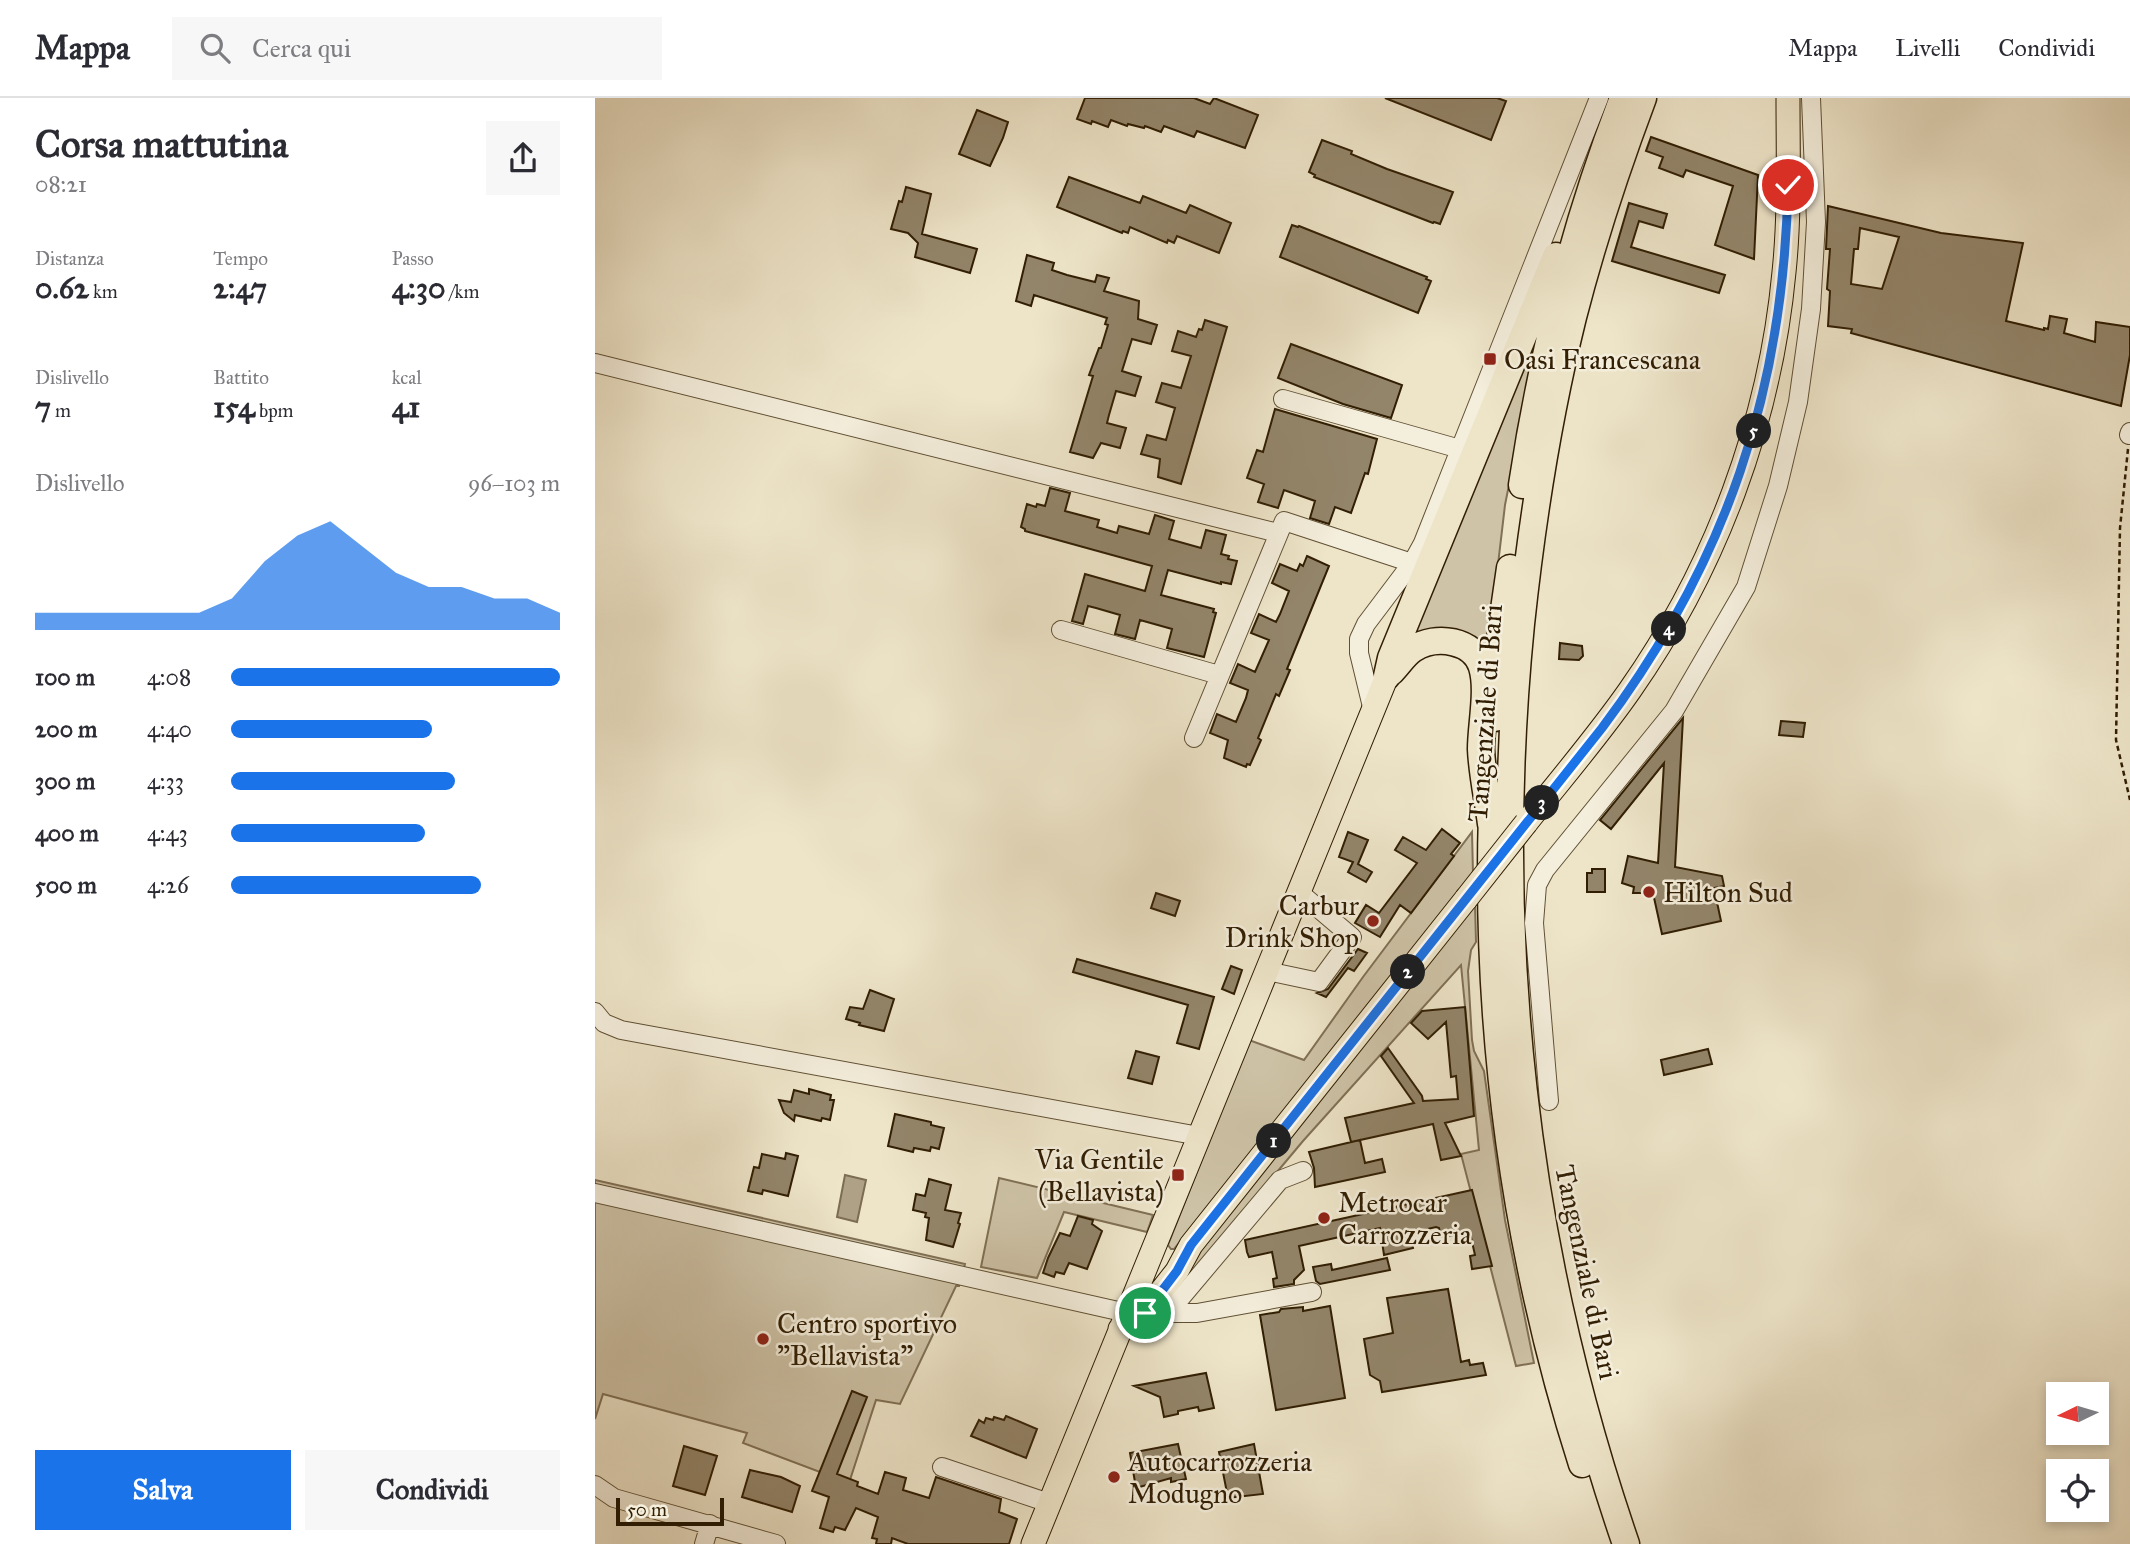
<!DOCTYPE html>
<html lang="it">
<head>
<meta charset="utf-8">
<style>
	body { margin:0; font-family:"IM FELL Great Primer",serif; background:#f7f7f7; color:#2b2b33; height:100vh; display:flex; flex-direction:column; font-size:26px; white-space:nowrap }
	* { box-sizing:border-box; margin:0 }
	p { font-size:23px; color:#7c7c81 }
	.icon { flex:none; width:38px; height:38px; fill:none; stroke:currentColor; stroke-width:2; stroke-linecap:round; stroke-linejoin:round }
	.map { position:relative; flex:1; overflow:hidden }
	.side { display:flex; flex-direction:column; background:#fff; width:595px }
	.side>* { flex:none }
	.needle { width:46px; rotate:265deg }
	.tools { position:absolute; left:1451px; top:1284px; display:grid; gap:14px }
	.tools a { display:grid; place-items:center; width:63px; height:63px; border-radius:0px; background:#fff; box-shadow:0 4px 10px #0003; font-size:35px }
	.scale { position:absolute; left:21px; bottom:18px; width:108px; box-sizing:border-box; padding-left:7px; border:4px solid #311e03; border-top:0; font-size:19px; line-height:24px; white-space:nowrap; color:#311e03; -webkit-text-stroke:5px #f4eedc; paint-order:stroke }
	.pin { position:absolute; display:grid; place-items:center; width:60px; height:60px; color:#fff; margin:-30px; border:4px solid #fff; border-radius:50%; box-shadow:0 2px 7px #0007 }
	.km { position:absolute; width:35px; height:35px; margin:-18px; border-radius:50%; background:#222; color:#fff; font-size:19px; line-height:35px; text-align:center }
	.round { display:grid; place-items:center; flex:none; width:74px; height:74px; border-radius:0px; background:#f7f7f7 }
	.head { display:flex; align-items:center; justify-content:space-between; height:119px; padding:0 35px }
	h1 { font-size:38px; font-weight:700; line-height:52px }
	.stats { display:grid; grid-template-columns:repeat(3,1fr); gap:10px; height:119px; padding:7px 35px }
	.stats div { display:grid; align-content:center }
	.stats b { font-size:30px; font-weight:700 }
	.stats small { font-size:19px; font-weight:400 }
	.stats p { font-size:19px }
	.chart { height:196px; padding:14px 35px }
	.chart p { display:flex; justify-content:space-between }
	.chart svg { width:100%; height:126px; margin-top:7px; fill:#1a73e8; opacity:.7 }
	.button { display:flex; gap:14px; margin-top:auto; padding:14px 35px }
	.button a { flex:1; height:80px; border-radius:0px; background:#1a73e8; color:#fff; font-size:28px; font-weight:700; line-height:80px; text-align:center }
	.button a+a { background:#f7f7f7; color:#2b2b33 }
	ul { padding:0 35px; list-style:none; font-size:23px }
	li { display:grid; grid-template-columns:112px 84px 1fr; align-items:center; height:52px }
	li i { height:18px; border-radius:9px; background:#1a73e8 }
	header { display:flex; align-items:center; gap:42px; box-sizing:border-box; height:98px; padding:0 35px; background:#fff; border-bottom:2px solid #e1e1e2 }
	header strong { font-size:33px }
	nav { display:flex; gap:38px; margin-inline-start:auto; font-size:24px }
	.search { width:490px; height:63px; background:#f7f7f7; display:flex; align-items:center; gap:18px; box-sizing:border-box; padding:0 24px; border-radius:0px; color:#7c7c81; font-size:26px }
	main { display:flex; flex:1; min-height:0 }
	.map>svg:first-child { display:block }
	.green { fill:#cec3a7; stroke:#807055; stroke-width:2 }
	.water { fill:#aea186; stroke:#7c6d52; stroke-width:2 }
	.building { fill:#93856a; stroke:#311e03; stroke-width:2; fill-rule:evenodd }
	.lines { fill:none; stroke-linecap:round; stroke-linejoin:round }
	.minor-casing { stroke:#605034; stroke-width:20 }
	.major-casing { stroke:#311e03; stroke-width:25 }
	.highway-casing { stroke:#311e03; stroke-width:29 }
	.path { stroke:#311e03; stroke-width:2.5; stroke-dasharray:5 3.5; stroke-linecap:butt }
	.minor { stroke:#f4eedc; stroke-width:18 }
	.major { stroke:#eee5c9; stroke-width:23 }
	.highway { stroke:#eee5c9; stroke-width:26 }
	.major-bridge-casing { stroke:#311e03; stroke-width:25; stroke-linecap:butt }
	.major-bridge { stroke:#eee5c9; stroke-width:23 }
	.route-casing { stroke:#fff; stroke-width:14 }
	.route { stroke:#1a73e8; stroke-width:9 }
	.poi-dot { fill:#8f2418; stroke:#f4eedc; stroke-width:2.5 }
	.labels { text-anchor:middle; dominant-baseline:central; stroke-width:5; stroke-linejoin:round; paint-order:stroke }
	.poi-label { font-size:28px; fill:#311e03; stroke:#f4eedc; text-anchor:start }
	.street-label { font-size:28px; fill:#311e03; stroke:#f4eedc }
</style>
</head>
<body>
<header>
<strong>Mappa</strong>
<div class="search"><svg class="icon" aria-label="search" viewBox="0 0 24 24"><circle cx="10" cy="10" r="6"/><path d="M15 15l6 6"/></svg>Cerca qui</div>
<nav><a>Mappa</a><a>Livelli</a><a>Condividi</a></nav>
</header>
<main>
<section class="side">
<div class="head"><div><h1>Corsa mattutina</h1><p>08:21</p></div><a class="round"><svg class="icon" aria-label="share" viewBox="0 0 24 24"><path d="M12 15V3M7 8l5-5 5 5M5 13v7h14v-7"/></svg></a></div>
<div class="stats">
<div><p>Distanza</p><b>0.62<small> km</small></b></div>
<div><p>Tempo</p><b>2:47</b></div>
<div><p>Passo</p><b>4:30<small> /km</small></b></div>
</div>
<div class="stats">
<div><p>Dislivello</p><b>7<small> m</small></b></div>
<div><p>Battito</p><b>154<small> bpm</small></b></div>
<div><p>kcal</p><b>41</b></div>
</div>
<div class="chart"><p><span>Dislivello</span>96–103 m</p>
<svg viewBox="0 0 160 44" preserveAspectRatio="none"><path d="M0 44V38L10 38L20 38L30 38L40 38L50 38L60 33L70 20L80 11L90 6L100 15L110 24L120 29L130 29L140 33L150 33L160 38V44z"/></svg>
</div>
<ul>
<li><b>100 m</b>4:08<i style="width:100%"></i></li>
<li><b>200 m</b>4:40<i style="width:61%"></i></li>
<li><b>300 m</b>4:33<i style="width:68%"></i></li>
<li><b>400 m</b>4:43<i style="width:59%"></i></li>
<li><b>500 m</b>4:26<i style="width:76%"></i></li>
</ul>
<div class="button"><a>Salva</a><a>Condividi</a></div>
</section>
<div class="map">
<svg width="1535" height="1446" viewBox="0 0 1535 1446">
	<rect width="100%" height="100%" fill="#eee5c9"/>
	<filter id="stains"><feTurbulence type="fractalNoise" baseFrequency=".00286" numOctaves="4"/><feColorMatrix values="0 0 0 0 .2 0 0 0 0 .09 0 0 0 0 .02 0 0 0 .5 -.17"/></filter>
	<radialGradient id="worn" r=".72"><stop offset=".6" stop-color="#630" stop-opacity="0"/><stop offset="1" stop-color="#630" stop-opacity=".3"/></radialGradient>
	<!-- green -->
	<path class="green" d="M951 200 910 407 892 560 815 545Z
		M877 734 878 776 579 1151H576L573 1147 654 942 709 962 768 879Z
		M880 806 881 844 876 852 873 873 877 942 879 953 889 973 910 1122 939 1265 921 1268 866 1056 884 1052 866 867 708 1043 589 1185 583 1181Z
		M404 1080 558 1117 552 1134 469 1114 442 1180 386 1169Z
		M0 1082 370 1166 364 1188H361L305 1306 281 1302 254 1385 148 1345 152 1335 8 1296 0 1321Z"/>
	<!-- water -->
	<path class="water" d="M250 1077 271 1082 262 1124 242 1119Z"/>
	<!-- building -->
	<path class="building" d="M490 0H599L615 6 619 0 663 17 650 50 602 33 599 39 569 28 566 34 550 28 549 30 533 26 532 28 516 22 513 29 497 23 496 26 482 21Z
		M790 0H902L911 3 896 42Z
		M382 12 413 24 408 40 395 68 364 56Z
		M1056 39 1163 77 1159 161 1120 147 1138 88 1091 72 1088 79 1064 70 1068 59 1051 53Z
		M727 42 757 53 756 56 792 71 858 94 845 126 839 124 838 125 719 79 720 77 714 74Z
		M474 79 545 105 548 98 591 115 595 107 636 125 624 155 582 138 579 145 573 142 572 145 535 129 533 135 528 133 527 135 462 109Z
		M311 89 336 96 327 136 382 151 375 175 320 159 323 145 313 135 296 131 304 103 307 104Z
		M1034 105 1072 116 1068 130 1044 123 1036 149 1130 177 1124 195 1017 163Z
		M1233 108 1346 135 1428 145 1411 223 1449 232V230L1453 231 1455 218 1472 221 1469 235 1500 244 1501 224 1535 229V257L1526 308 1256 235 1257 231 1233 228 1235 193 1232 191 1235 151H1231ZM1265 130 1304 139 1287 191 1256 186 1259 151H1263Z
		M697 127 703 129 704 128 832 179 831 181 836 183 823 215 685 159Z
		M432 157 459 165 457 172 472 177 500 184 502 177 514 180 509 193 544 203 543 221 562 227 556 246 537 241 527 273 546 279 540 298 521 293 514 317 512 325 531 330 525 350 506 345 498 360 475 354 498 278 494 277 504 250H506L513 227 510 226 512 220 439 197 436 208 421 203Z
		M610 222 632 229 586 386 563 379 565 361 546 356 552 337 571 342 580 310 561 304 567 285 586 290 596 258 577 253 583 233 601 239 604 231 607 232Z
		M696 246 807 287 796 320 748 306 683 280Z
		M680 311 782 341 773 376 770 375 756 415 740 409 734 426 715 420 720 403 689 392 683 410 663 404 669 386 652 380 662 352 668 354Z
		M455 390 475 395 470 413 504 422 502 429 522 435 524 428 554 436 560 417 579 423 574 441 606 450 611 432 631 437 626 456 634 458 633 461 642 463 636 486 626 484V486L573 472 566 497 619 511 618 514 621 515 609 559 572 550 577 531 545 522 540 541 520 536 525 517 501 510 493 508 488 526 477 523 490 476 550 493 557 468 430 433V431L426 429 432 406 441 409 442 406 450 408Z
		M712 458 734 468 692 571 695 572 684 598 681 596 663 640 666 642 655 667 652 666 651 669 629 660 633 642 615 635 622 616 641 624 651 600 653 592 635 585 643 566 660 574 674 542 656 535 664 516 681 524 685 516 694 493 677 485 685 466 702 473 705 466 708 468Z
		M965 545 987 548 988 558 984 562 964 561Z
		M1088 620 1080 769 1127 778 1129 788 1119 790 1126 823 1067 836 1058 795H1038L1039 789 1027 785 1033 758 1063 765 1069 665 1016 731 1005 722Z
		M1186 623 1210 625 1208 639 1184 637Z
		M847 731 865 745 856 756 859 758 816 815 805 807 785 839 760 825 771 807 784 815 822 765 800 752 808 739 831 752Z
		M753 734 773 742 763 766 777 774 771 784 753 774 758 764 744 759Z
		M997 771H1010V794H992V775H997Z
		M561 795 585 803 580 818 556 810Z
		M763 851 772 855 759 873 753 870 731 899 722 895 733 891Z
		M482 861 619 899 604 951 582 945 593 907 478 874Z
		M636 868 647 872 639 896 627 891Z
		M275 892 299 901 289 933 264 927 265 925 251 921 255 909 268 911Z
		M870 909 879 1018 850 1025 866 1058 846 1062 838 1026 756 1044 750 1020 819 1005 786 958 793 950 827 998 828 1003 863 1001 861 978 856 979 851 924 833 941 816 925 827 913Z
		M1113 951 1117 966 1069 977 1066 962Z
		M541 953 564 959 557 986 533 980Z
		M214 991 236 997 235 1002H239L235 1022 227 1020 226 1023 200 1017 199 1023 189 1015 184 1002 196 1004 199 992 214 996Z
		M300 1016 336 1024V1027L349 1030 344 1051 336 1049 335 1053 319 1050 318 1054 293 1048Z
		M765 1042 770 1065 787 1061 790 1074 720 1089 719 1070 714 1054Z
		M191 1055 203 1058 193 1098 168 1092 167 1096 153 1093 159 1069 164 1070 167 1056 190 1061Z
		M334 1081 356 1087 350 1112 366 1115 363 1125 365 1126 358 1149 331 1142 334 1120 330 1119 331 1115 318 1112 321 1096 330 1098Z
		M877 1092 897 1168 877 1171 875 1158 880 1157 875 1135 846 1139 844 1130 841 1129 815 1135 818 1150 789 1157 785 1130 704 1148 709 1172 699 1182V1186L679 1189 678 1181 682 1180 677 1154 654 1159 652 1154 650 1142Z
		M483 1118 498 1122 497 1126 507 1133 492 1171 474 1165 469 1176 461 1174 459 1179 448 1175 453 1160 465 1135 475 1138Z
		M792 1160 795 1172 725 1186 721 1183 718 1169 736 1166 737 1172Z
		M853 1191 866 1264 874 1262 875 1267 888 1265 891 1277 787 1294 785 1283 775 1277 769 1241 798 1235 792 1200Z
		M735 1208 750 1300 681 1312 665 1217 684 1214 686 1211 708 1209V1213Z
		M611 1275 619 1310 604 1313 603 1309 583 1313V1316L569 1319 565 1299 539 1288Z
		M257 1293 272 1299 242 1376 263 1384 262 1388 283 1396 290 1374 311 1380 308 1392 334 1400 341 1379 406 1401 404 1414 422 1421 414 1446H313L297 1440 296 1446H281L282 1441 277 1440 283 1419 261 1410 250 1432 240 1429 238 1434 225 1430 234 1399 217 1393Z
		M411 1318 442 1331 431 1360 376 1338 384 1322 389 1325 391 1320 398 1322 399 1319 409 1322Z
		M583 1346 591 1381 576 1384V1380L541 1390 535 1355Z
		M659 1346 668 1396 633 1400 624 1354Z
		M89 1348 122 1358 110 1397 78 1388Z
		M155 1372 186 1379 205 1388 197 1414 147 1399Z"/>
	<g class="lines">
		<defs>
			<path id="minor" d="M0 265 683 435
				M688 301 865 351
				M1534 337 1535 334
				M466 532 624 577
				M778 613 764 555V541L771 526 817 465 828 445 1004 0
				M599 640 689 423 817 465
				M672 873 724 884 757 839 704 794
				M0 914 9 925 26 932 604 1038
				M954 1003 939 825 942 787 950 772 1079 613 1151 489 1183 388 1203 304 1216 211 1221 124 1216 0
				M0 1095 532 1215
				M549 1215H573L685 1082 708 1073
				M573 1215H602L717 1194
				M347 1369 454 1405
				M0 1387 19 1400 181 1446
				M109 1446 115 1426"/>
			<path id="major" d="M931 725C966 681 1003 638 1035 592 1121 469 1175 324 1189 174 1195 117 1193 58 1193 0
				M525 1231 549 1215 582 1173 596 1147 871 801
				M438 1446 792 578"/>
			<path id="highway" d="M927 387C947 254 980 125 1028 0
				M796 574C803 567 810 556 818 551 841 536 879 542 887 569 894 592 886 627 886 651 887 676 893 702 896 726
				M792 578 796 560 961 158
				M900 620 906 532 915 470
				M897 714C890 933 920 1157 987 1366
				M1031 1446C929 1150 895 837 926 526 937 423 953 320 978 219 997 145 1021 72 1048 0"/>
		</defs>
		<!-- minor casing -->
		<use href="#minor" class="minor-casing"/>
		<!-- major casing -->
		<use href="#major" class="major-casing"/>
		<!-- highway casing -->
		<use href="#highway" class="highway-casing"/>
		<!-- path -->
		<path class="path" d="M1533 351 1525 430 1521 642 1535 702"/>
		<!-- minor -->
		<use href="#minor" class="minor"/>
		<!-- major -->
		<use href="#major" class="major"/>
		<!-- highway -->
		<use href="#highway" class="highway"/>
		<defs>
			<path id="major-bridge" d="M871 801 931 725"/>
		</defs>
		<!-- major-bridge casing -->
		<use href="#major-bridge" class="major-bridge-casing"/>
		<!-- major-bridge -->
		<use href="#major-bridge" class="major-bridge"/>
	</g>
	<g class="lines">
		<defs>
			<path id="route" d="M550 1215 582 1173 596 1147 1007 630C1131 465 1189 293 1193 87"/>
		</defs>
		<!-- route casing -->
		<use href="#route" class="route-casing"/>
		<!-- route -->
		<use href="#route" class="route"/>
	</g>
	<!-- markers -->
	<g class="poi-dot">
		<rect x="888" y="254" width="14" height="14" rx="3.5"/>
		<circle cx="1054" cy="794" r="7"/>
		<circle cx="778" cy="823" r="7"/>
		<rect x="576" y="1070" width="14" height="14" rx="3.5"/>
		<circle cx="729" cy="1120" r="7"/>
		<circle cx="168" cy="1241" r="7"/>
		<circle cx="519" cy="1379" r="7"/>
	</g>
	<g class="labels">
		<!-- poi labels -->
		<g class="poi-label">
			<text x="909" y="261">Oasi Francescana</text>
			<text x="1068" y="794">Hilton Sud</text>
			<text x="764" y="807" text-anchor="end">Carbur<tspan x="764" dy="32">Drink Shop</tspan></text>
			<text x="569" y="1061" text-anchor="end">Via Gentile<tspan x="569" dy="32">(Bellavista)</tspan></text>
			<text x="743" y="1104">Metrocar<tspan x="743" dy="32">Carrozzeria</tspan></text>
			<text x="182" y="1225">Centro sportivo<tspan x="182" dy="32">"Bellavista"</tspan></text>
			<text x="533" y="1363">Autocarrozzeria<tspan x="533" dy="32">Modugno</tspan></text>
		</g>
		<!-- street labels -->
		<g class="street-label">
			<text transform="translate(890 615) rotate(-86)">Tangenziale di Bari</text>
			<text transform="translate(992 1174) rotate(78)">Tangenziale di Bari</text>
		</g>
	</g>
	<rect width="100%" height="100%" filter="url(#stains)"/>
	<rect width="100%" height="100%" fill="url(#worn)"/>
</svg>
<div class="tools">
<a><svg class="needle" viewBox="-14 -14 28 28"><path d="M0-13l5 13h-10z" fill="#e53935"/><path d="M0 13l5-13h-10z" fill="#7c7c81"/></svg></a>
<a><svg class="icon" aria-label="locate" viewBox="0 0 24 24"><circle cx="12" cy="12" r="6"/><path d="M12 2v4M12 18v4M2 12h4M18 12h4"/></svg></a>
</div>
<div class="scale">50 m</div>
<div class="pin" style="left:550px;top:1215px;background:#1e9e55"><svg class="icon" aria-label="arrive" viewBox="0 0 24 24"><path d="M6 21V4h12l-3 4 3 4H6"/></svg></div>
<div class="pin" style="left:1193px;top:87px;background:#d93025"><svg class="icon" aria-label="check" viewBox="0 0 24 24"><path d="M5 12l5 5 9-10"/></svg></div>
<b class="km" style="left:679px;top:1043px">1</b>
<b class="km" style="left:813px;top:874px">2</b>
<b class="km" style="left:947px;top:705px">3</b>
<b class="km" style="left:1074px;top:531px">4</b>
<b class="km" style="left:1159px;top:333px">5</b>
</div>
</main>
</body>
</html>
